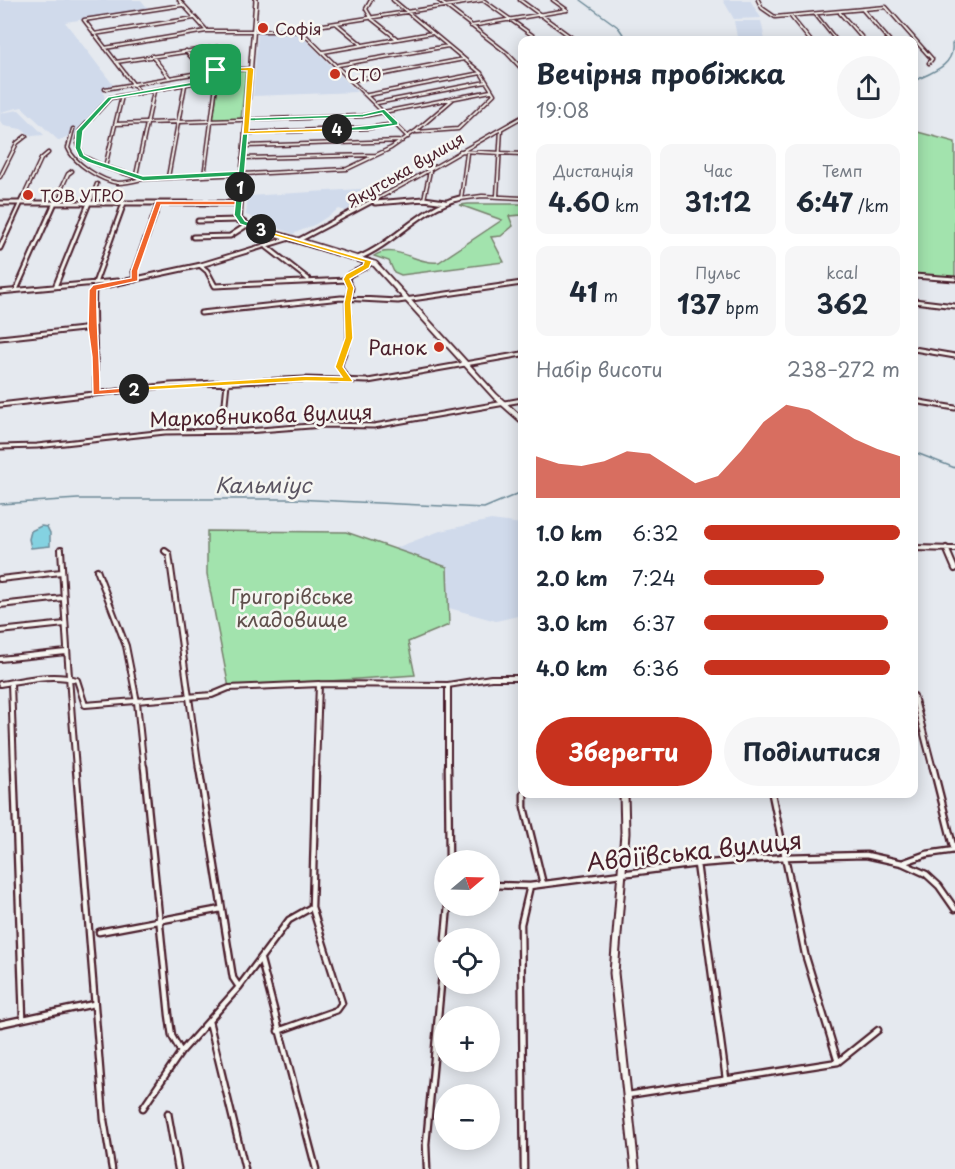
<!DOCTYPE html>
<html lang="uk">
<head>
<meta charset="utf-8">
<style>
	body { margin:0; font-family:"Playpen Sans",sans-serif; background:#f6f6f7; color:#1f2937; height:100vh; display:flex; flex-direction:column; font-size:22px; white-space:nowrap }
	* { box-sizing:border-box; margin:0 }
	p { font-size:20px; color:#747a83 }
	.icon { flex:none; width:33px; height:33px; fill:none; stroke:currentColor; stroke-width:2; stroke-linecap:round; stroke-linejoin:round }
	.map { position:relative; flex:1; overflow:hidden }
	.sheet { position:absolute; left:518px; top:36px; width:400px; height:762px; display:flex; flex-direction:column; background:#fff; border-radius:12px; box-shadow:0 3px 15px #0003 }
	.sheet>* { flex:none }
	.needle { width:39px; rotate:71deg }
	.buttons { position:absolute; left:434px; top:850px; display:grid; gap:12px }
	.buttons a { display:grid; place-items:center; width:66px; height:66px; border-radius:50%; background:#fff; box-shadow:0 3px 15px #0003; font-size:30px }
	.pin { position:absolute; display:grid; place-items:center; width:51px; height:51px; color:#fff; margin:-26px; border-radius:12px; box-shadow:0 3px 9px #0006 }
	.km { position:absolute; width:30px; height:30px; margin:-15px; border-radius:50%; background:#222; color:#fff; font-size:16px; line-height:30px; text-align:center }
	.round { display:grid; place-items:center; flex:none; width:63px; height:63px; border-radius:32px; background:#f6f6f7 }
	.headline { display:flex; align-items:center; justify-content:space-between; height:102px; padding:0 18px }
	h1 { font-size:27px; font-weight:700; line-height:45px }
	.stats { display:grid; grid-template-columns:repeat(3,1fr); gap:9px; height:102px; padding:6px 18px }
	.stats div { display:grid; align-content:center; border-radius:12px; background:#f6f6f7; text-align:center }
	.stats b { font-size:26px; font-weight:700 }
	.stats small { font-size:16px; font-weight:400 }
	.stats p { font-size:16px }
	.chart { height:168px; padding:12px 18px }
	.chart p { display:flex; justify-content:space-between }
	.chart svg { width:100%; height:108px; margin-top:6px; fill:#c8321e; opacity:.7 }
	.cta { display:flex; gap:12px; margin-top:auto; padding:12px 18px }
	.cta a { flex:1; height:69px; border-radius:36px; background:#c8321e; color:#fff; font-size:24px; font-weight:700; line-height:69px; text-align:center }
	.cta a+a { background:#f6f6f7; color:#1f2937 }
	ul { padding:0 18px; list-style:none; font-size:20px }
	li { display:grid; grid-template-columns:96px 72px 1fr; align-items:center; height:45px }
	li i { height:15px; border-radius:8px; background:#c8321e }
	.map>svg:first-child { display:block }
	.built { fill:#d0daeb }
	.green { fill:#a2e3ad; stroke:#76816c; stroke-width:1.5 }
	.water { fill:#84d2e1; stroke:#6d8a98; stroke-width:1.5 }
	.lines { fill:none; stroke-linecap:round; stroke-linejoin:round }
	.stream { stroke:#6d8a98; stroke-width:1.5 }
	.minor-far3-casing { stroke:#4a1f2b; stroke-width:5 }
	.minor-far2-casing { stroke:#4a1f2b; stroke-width:7 }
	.minor-far1-casing { stroke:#4a1f2b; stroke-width:8 }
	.minor-casing { stroke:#4a1f2b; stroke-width:9 }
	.tertiary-far2-casing { stroke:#4a1f2b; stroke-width:6 }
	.tertiary-far1-casing { stroke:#4a1f2b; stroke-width:8 }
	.tertiary-casing { stroke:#4a1f2b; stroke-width:11 }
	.minor-far3 { stroke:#f6f6f2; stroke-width:2 }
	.minor-far2 { stroke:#f6f6f2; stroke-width:3 }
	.minor-far1 { stroke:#f6f6f2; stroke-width:4 }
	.minor { stroke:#f6f6f2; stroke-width:4.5 }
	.tertiary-far2 { stroke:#f6f6f2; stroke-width:3 }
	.tertiary-far1 { stroke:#f6f6f2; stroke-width:4.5 }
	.tertiary { stroke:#f6f6f2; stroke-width:7 }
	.split-1 { fill:#22a559; stroke:#fff; stroke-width:1.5 }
	.split-2 { fill:#f0652b; stroke:#fff; stroke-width:1.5 }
	.split-3 { fill:#f5b400; stroke:#fff; stroke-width:1.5 }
	.split-4 { fill:#22a559; stroke:#fff; stroke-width:1.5 }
	.split-5 { fill:#f5b400; stroke:#fff; stroke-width:1.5 }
	.poi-dot { fill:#c8321e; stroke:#f6f6f2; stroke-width:2 }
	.labels { text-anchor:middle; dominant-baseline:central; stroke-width:5; stroke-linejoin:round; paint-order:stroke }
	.far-poi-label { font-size:16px; fill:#4a1f2b; stroke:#f6f6f2; text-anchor:start }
	.far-street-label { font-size:16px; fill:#4a1f2b; stroke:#f6f6f2 }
	.poi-label { font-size:20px; fill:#4a1f2b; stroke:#f6f6f2; text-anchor:end }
	.street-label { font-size:20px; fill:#4a1f2b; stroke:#f6f6f2 }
	.park-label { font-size:20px; fill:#60504c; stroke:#f6f6f2 }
	.water-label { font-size:21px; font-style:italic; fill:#5b5562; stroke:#f6f6f2 }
	.near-street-label { font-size:24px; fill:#4a1f2b; stroke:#f6f6f2 }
</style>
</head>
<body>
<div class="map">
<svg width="955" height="1169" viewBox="0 0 955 1169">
	<rect width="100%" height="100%" fill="#e5e9ef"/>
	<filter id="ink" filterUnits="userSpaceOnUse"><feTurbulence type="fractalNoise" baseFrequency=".0167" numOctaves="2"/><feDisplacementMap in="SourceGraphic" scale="12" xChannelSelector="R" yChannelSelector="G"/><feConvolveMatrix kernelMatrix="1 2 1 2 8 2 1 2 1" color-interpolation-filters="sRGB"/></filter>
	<g filter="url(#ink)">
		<!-- built -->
		<path class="built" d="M0 0H141L149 10 65 22 114 86 103 88 105 102 75 134 59 141 22 107 0 112Z
			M723 0H750L761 18 734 19Z
			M734 21H761L765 40H747L746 37H737Z
			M296 30 357 92 253 96 258 31Z
			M19 110 44 135 32 136 21 129 4 126 0 121V113Z
			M375 188 379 192 346 211 339 209 316 224 293 234 246 215 248 196Z
			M491 520 522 524V615L496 621 449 608 448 567 393 549 440 531Z"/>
		<!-- green -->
		<path class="green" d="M246 70 241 119 213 120 220 71Z
			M914 131 955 142V277L914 274Z
			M468 204H522V215L509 216 513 226 501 236 491 237 504 262 401 275 394 272 389 261 374 256C393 242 417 265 439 262L502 220 460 205Z
			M207 531 346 532 447 567 449 625 408 642 415 675 229 688 207 574Z"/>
		<!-- water -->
		<path class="water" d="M41 526 47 527 50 533V546L31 548 29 539 31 531Z"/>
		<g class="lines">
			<!-- stream -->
			<path class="stream" d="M581 0 618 27 627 40
				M914 81C930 73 955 66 952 44L955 41
				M914 452 955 468
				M0 504 78 499H294L484 508 522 492"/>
			<defs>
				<path id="minor-far3" d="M179 0 207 31H301L408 137
					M371 0 366 9 372 19 396 38
					M393 0 481 73 494 94 458 129 417 132
					M438 0 507 53 522 69
					M520 0 575 40
					M553 0 567 10
					M758 0 762 8 775 17 886 7 932 59 929 63
					M863 10 889 40
					M840 13 864 40
					M816 15 836 40
					M792 18 810 40
					M337 24 361 44
					M471 26 567 10
					M298 29 483 0 539 40
					M94 34 194 18
					M105 48 206 31
					M186 51 204 72 203 81 216 85 204 176
					M323 52 432 33
					M152 56 169 77
					M116 62 218 47
					M338 65 448 46
					M353 80 464 59
					M203 81 110 98 80 131 77 140 82 156 105 167 143 179 347 169 391 148 417 130 454 98
					M105 89 216 70 251 69
					M140 93 84 20 182 5
					M368 95 481 73
					M377 103 486 82
					M115 124 363 116 491 91
					M73 129 68 148C74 164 102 181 118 183 126 183 134 181 142 179
					M245 133 368 128 395 124
					M244 146 402 141
					M460 151 522 154
					M242 158 376 155
					M105 167 122 96
					M136 175 154 91
					M0 177 17 143 26 136
					M168 177 185 85
					M497 196 501 129
					M424 199 430 171
					M461 199 467 153
					M22 200 41 159 48 153
					M56 200 68 174 72 171
					M91 200 97 184
					M375 200C425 174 473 144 522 117
					M414 200H430
					M453 200 482 196 522 198"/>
				<path id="minor-far2" d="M0 203H238
					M375 203 424 199 445 202
					M198 221 239 220
					M193 237 230 236 247 225
					M299 240 378 198
					M267 247 308 279
					M0 248 23 198
					M358 258C395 243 421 207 460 198
					M201 266 207 271 215 286 347 280
					M914 276 955 279
					M135 280 134 271 159 203
					M95 283 124 203
					M55 287 91 198
					M16 290 57 198
					M0 292 117 281
					M914 301 955 306
					M201 313 341 298 398 301 522 283
					M0 338 92 328
					M914 349 955 356
					M348 379 339 367 349 338 348 303 351 288 347 280 349 275 367 266 368 261
					M96 393C96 358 92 323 94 288L201 265 290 238
					M914 401 955 408
					M0 405 170 385 306 379 368 381 522 354
					M216 431 225 403 227 383
					M0 447 37 446 165 432 246 431 323 425 374 426 522 400"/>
				<path id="minor-far1" d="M914 548 955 549
					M946 548 955 569
					M61 549C65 623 70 695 76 769
					M165 551 169 554 199 769
					M97 570 126 646 137 702 144 769
					M0 579 61 572
					M0 605 63 598
					M0 631 65 624
					M0 659 66 652
					M11 683 14 769
					M0 684C26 680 51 673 77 680L85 705 212 695 229 688 319 684 448 685 491 678H522
					M448 685V769
					M914 696 933 769
					M316 769 319 684"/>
				<path id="minor" d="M14 767 23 1019
					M76 767 104 1120 112 1169
					M144 767 169 1015 172 1036 181 1052
					M199 767 233 978 239 987
					M448 767 449 861
					M933 767 954 850
					M524 794V807L543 884
					M772 794 805 954 838 1062
					M902 863 927 854 955 850
					M697 864 726 1079
					M489 885 530 886 697 864 785 857 866 855 902 863 926 874 939 886 955 909
					M99 932 221 909
					M445 939 448 906
					M261 960 316 1169
					M209 1021 245 1169
					M0 1024 94 1004
					M278 1031 337 1010 342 1003 312 907 316 767
					M628 1095 838 1062 878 1030
					M143 1108 181 1052 239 987 289 920 312 907
					M168 1113 178 1169
					M427 1169 426 1144 444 953
					M524 1169 521 924 530 886"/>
				<path id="tertiary-far2" d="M240 200 256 0"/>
				<path id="tertiary-far1" d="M240 198 239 220 247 225 375 264 495 396 522 420"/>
				<path id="tertiary" d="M624 794 625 833 614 973 635 1169"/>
			</defs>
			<!-- minor-far3 casing -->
			<use href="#minor-far3" class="minor-far3-casing"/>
			<!-- minor-far2 casing -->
			<use href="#minor-far2" class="minor-far2-casing"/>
			<!-- minor-far1 casing -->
			<use href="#minor-far1" class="minor-far1-casing"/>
			<!-- minor casing -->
			<use href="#minor" class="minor-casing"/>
			<!-- tertiary-far2 casing -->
			<use href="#tertiary-far2" class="tertiary-far2-casing"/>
			<!-- tertiary-far1 casing -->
			<use href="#tertiary-far1" class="tertiary-far1-casing"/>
			<!-- tertiary casing -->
			<use href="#tertiary" class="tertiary-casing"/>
			<!-- minor-far3 -->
			<use href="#minor-far3" class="minor-far3"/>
			<!-- minor-far2 -->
			<use href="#minor-far2" class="minor-far2"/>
			<!-- minor-far1 -->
			<use href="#minor-far1" class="minor-far1"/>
			<!-- minor -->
			<use href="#minor" class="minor"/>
			<!-- tertiary-far2 -->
			<use href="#tertiary-far2" class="tertiary-far2"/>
			<!-- tertiary-far1 -->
			<use href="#tertiary-far1" class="tertiary-far1"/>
			<!-- tertiary -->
			<use href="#tertiary" class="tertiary"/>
		</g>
	</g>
	<!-- split-1 -->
	<path class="split-1" d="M216 68 218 71 207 74 202 84 112 99 83 131 81 148 84 155 92 159 143 176 240 171 244 173 242 188 236 187 237 176 143 181 87 162 79 157 75 148 76 131 108 97 198 81 202 71Z"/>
	<!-- split-2 -->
	<path class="split-2" d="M237 185 243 187 241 205H161L138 271V281L97 290C96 324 100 357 100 390L134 387 138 389 134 392 93 395 92 357 88 328 89 290 93 285 131 278V271L156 201H235Z"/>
	<!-- split-3 -->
	<path class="split-3" d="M258 228 372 261 369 268 350 279 354 288 351 303 353 338 343 367 353 381 352 382 306 381 131 391V387H134L306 376 342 377 335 367 345 338 344 303 347 288 343 279 346 274 363 265 364 262 258 231Z"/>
	<!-- split-4 -->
	<path class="split-4" d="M384 109 398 122V125L368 130 337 131 334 129 391 123 382 113 363 117 249 121 241 215 245 221 265 229 261 231 240 224 234 215 244 118 363 114Z"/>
	<!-- split-5 -->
	<path class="split-5" d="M251 67 254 69 249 131 337 128 339 131 243 134 247 71 213 70Z"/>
	<!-- markers -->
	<g class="poi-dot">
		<circle cx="263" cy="28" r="6"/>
		<circle cx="335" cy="74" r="6"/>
		<circle cx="28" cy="195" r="6"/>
		<circle cx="439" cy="347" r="6"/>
	</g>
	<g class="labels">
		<!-- far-poi labels -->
		<g class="far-poi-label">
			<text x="275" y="28">Софія</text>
			<text x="347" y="74">СТО</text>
			<text x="40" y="195">ТОВ УТРО</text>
		</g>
		<!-- far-street labels -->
		<g class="far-street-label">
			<text transform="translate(405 169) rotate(-30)">Якутська вулиця</text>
		</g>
		<!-- poi labels -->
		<g class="poi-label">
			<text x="427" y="347">Ранок</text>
		</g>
		<!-- street labels -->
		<g class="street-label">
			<text transform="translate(261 415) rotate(-2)">Марковникова вулиця</text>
		</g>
		<!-- park labels -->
		<g class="park-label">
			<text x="292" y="596">Григорівське<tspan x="292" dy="23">кладовище</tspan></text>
		</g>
		<!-- water labels -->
		<g class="water-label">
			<text x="263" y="484">Кальміус</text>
		</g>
		<!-- near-street labels -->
		<g class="near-street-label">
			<text transform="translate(694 850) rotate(-6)">Авдіївська вулиця</text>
		</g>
	</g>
</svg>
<div class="buttons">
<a><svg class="needle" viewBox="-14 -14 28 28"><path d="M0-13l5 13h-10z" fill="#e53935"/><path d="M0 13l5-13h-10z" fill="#747a83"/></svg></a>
<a><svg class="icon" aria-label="locate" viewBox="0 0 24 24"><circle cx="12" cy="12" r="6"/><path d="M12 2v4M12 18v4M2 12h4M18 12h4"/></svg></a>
<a>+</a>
<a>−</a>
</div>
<div class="pin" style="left:216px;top:70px;background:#1e9e55"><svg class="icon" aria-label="arrive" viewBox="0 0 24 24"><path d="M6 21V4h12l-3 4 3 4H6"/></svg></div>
<b class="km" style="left:240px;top:187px">1</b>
<b class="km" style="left:134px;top:389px">2</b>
<b class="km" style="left:261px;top:229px">3</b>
<b class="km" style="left:337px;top:129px">4</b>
<section class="sheet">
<div class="headline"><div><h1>Вечірня пробіжка</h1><p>19:08</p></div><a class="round"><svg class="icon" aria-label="share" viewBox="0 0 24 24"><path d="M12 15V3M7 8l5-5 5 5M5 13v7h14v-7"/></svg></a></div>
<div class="stats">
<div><p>Дистанція</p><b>4.60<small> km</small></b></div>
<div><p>Час</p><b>31:12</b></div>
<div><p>Темп</p><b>6:47<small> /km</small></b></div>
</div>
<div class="stats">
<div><b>41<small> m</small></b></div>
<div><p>Пульс</p><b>137<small> bpm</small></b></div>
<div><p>kcal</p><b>362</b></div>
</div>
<div class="chart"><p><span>Набір висоти</span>238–272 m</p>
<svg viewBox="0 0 160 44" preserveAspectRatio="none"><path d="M0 44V27L10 30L20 31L30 29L40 25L50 26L60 32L70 38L80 35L90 25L100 13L110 6L120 8L130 14L140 20L150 24L160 27V44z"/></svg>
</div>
<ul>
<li><b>1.0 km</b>6:32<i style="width:100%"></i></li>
<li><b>2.0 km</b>7:24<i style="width:61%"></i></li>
<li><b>3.0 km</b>6:37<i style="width:94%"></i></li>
<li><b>4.0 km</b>6:36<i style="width:95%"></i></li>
</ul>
<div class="cta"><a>Зберегти</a><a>Поділитися</a></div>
</section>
</div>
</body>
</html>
